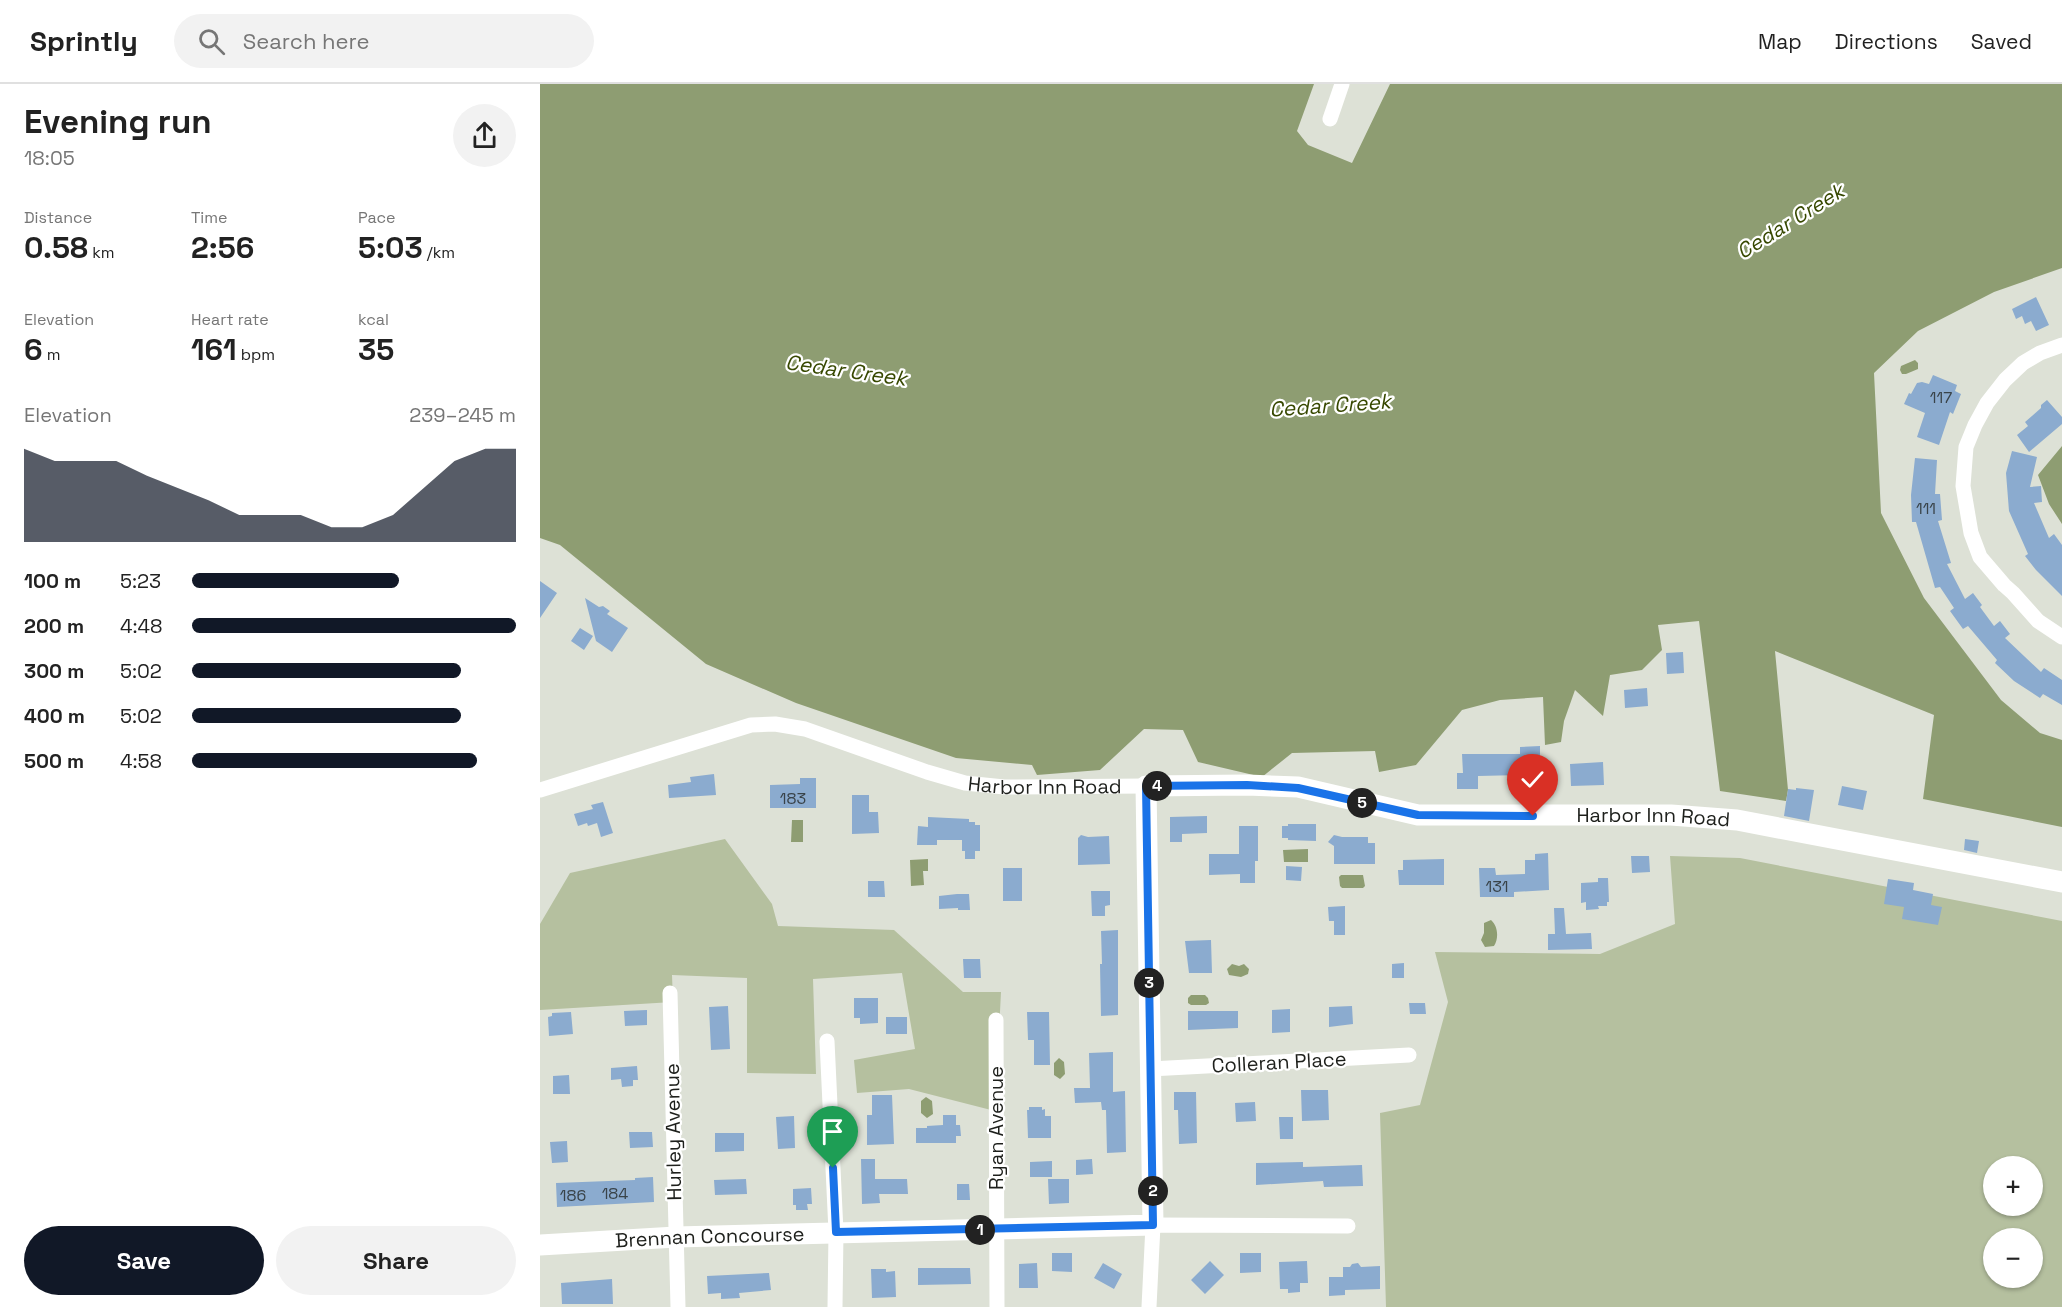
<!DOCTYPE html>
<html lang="en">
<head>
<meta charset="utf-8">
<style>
	body { margin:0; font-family:"Space Grotesk",sans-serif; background:#f2f2f2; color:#222; height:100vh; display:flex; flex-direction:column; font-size:22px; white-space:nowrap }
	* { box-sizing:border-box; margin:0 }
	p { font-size:20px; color:#767676 }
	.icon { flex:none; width:33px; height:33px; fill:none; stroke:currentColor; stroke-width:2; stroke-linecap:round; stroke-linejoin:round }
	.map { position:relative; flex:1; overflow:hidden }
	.drawer { display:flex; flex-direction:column; background:#fff; width:540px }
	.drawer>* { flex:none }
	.buttons { position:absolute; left:1443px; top:1072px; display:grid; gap:12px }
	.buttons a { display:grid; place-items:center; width:60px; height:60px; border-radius:50%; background:#fff; box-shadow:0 2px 4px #0004; font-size:30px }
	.pin { position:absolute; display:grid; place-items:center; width:51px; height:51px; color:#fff; margin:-62px -26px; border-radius:50% 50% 50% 0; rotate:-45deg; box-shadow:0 0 6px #0007 }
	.pin .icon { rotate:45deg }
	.km { position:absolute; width:30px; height:30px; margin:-15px; border-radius:50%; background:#222; color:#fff; font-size:16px; line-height:30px; text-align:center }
	.round { display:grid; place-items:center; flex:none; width:63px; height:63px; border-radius:32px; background:#f2f2f2 }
	.summary { display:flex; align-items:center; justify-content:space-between; height:102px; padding:0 24px }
	h1 { font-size:33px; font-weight:800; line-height:45px }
	.stats { display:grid; grid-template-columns:repeat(3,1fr); gap:9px; height:102px; padding:6px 24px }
	.stats div { display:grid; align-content:center }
	.stats b { font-size:30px; font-weight:800 }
	.stats small { font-size:16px; font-weight:400 }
	.stats p { font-size:16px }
	.chart { height:168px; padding:12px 24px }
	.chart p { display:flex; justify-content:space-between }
	.chart svg { width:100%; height:108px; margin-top:6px; fill:#111827; opacity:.7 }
	.cta { display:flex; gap:12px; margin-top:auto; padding:12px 24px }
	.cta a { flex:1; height:69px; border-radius:36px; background:#111827; color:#fff; font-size:24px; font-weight:800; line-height:69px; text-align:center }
	.cta a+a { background:#f2f2f2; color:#222 }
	ul { padding:0 24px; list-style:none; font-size:20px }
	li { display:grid; grid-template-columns:96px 72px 1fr; align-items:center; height:45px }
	li i { height:15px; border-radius:8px; background:#111827 }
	header { display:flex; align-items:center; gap:36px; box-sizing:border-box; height:84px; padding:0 30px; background:#fff; border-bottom:2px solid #e0e0e0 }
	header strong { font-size:28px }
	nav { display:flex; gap:33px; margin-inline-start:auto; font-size:21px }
	.search { width:420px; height:54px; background:#f2f2f2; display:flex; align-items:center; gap:15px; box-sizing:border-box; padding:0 21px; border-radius:33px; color:#767676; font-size:22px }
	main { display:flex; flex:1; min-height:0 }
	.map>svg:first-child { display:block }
	.green { fill:#b5c09f; fill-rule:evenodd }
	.water { fill:#8e9d72 }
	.building { fill:#8babcf }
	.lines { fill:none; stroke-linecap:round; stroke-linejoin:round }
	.street { stroke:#fff; stroke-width:15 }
	.secondary { stroke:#fff; stroke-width:21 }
	.route-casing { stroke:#fff; stroke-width:12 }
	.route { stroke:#1a73e8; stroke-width:8 }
	.labels { text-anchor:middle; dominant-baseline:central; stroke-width:4.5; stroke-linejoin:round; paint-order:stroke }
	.number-label { font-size:16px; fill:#394349 }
	.street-label { font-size:20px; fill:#1e201c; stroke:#fff }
	.water-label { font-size:21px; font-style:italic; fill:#374800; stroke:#fff }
</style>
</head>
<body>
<header>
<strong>Sprintly</strong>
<div class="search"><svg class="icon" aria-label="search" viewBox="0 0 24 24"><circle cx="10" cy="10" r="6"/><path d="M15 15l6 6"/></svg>Search here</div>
<nav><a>Map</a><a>Directions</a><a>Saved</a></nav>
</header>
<main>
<section class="drawer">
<div class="summary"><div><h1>Evening run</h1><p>18:05</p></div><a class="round"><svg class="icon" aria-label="share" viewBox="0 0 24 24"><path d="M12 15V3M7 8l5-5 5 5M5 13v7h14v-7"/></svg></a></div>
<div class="stats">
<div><p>Distance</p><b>0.58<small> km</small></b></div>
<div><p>Time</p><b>2:56</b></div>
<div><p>Pace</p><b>5:03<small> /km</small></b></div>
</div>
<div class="stats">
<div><p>Elevation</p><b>6<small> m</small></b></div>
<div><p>Heart rate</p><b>161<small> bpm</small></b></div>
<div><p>kcal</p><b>35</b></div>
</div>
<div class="chart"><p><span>Elevation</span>239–245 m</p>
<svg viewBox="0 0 160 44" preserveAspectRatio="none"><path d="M0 44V6L10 11L20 11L30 11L40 17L50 22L60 27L70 33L80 33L90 33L100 38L110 38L120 33L130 22L140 11L150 6L160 6V44z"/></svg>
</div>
<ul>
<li><b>100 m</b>5:23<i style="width:64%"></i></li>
<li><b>200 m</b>4:48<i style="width:100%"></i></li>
<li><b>300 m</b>5:02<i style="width:83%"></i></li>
<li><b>400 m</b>5:02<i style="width:83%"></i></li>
<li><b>500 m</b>4:58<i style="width:88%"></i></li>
</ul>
<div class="cta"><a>Save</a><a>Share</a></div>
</section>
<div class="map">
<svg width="1522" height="1223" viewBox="0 0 1522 1223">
	<rect width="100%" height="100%" fill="#dde1d6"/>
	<!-- green -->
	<path class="green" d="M185 755 232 820 238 842 354 846 423 908H461L455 1027 369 1005 317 1009 314 976 375 965 362 889 273 895 276 990 207 989V894L132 891 133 918 0 926V840L30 789Z
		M1130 772 1200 774 1522 837V1223H846L840 1029 880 1021 908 918 895 868 1060 870 1135 840ZM1454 1083H1492V1122H1454ZM1454 1155H1492V1194H1454Z"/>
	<!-- water -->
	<path class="water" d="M0 0H774L757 47 768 61 812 79 850 0H1522V184L1454 208 1378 247 1334 289 1341 429 1384 514 1461 616 1500 649 1522 656V743L1383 715 1394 631 1235 567 1248 706 1246 717 1180 707 1159 537 1118 541 1122 566 1102 586 1070 591 1063 632 1035 606 1024 637 1021 658 1005 661 1003 613 960 616 922 626 876 681 839 688 835 667 752 669 722 693 658 678 643 646 604 645 560 686 497 691 492 681 416 674 256 619 166 580 20 461 0 454Z
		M1375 276 1378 279V285L1366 290H1362L1360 286 1361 282Z
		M1522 362V440L1509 420 1498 391Z
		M252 736H263V758H251Z
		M768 765V778H744L743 766Z
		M388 775V787H383L384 801 371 802 370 776Z
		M801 791H823L825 802 823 804H802L800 802 799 793Z
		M951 836C958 842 959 854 954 862L945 863 941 856 944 849V839Z
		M692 880 699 882 704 880 709 885 708 890 701 893 689 891 687 885Z
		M651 911H665L668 914 669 919 666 921H651L648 919V914Z
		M519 974 524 978 525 990 520 995 514 991V979Z
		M386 1013 392 1017 393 1030 387 1034 381 1029V1017Z"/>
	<!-- building -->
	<path class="building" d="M1496 213 1509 241 1496 247 1491 237 1485 240 1482 232 1476 235 1472 225Z
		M1393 291 1417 301 1415 307 1421 310 1413 330 1410 328 1399 361 1377 353 1385 329 1364 320 1369 309 1371 310 1377 299 1382 298 1389 300Z
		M1507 316 1522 333V340L1489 368 1477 351 1488 342 1485 338 1501 324V321Z
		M1472 367 1497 373 1490 403 1501 402 1502 418 1494 419 1509 454 1514 450 1522 461V512L1496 486 1485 472 1488 470 1469 427 1466 389Z
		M1375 374 1397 376 1395 410H1400L1402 436 1398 437 1411 479 1407 480 1425 515 1433 509 1442 521 1440 523 1454 542 1460 537 1470 550 1465 554 1501 588 1504 584 1522 596V621L1503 610 1500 614 1474 597 1455 579 1457 576 1428 542 1423 545 1410 527 1414 524 1400 503 1395 504 1376 438H1372L1371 411Z
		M0 497 17 509 0 534Z
		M45 514 59 523 63 522 70 527 67 530 88 544 72 568 56 557Z
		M40 544 53 552 44 566 31 557Z
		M1143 568 1144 589 1127 590 1126 569Z
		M1107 604 1108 622 1085 624 1084 606Z
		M1000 662V695H998V708L981 709V691L938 692V705H917V689H923L922 670H980V663Z
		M1063 678 1064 701 1031 702 1030 680Z
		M174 690 176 711 129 714 128 701 151 698 150 693Z
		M260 694H276V724H230V701L260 700Z
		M1302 702 1327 707 1323 726 1298 721Z
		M1256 704 1274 706 1269 737 1244 732 1248 705 1256 706Z
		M312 711H329V728H338L339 749 312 750Z
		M63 718 73 749 61 753 57 739 48 742 47 739 38 742 34 730 53 725 51 721Z
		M667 732V749L642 750V758H630V733Z
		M388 733 429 735V738H435V741H440V767H435V775H425V767H422V756H397V761H377L378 742 388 743Z
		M748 740H776V757L748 756V754H742V742H748Z
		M699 742H718V777H715V799H700V790L669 791V770H699Z
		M541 751 548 753 569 752 570 780 538 781V754Z
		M794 751 802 753H828V759H835V780H794V762L788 758Z
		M1425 755 1439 757 1437 769 1424 766Z
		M1008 769 1009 806 974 808V813H940L939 784H955L956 791 985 790V776H995V770Z
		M1091 772H1109L1110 788 1092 789Z
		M904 775V801H859L858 786H863V776Z
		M746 782 762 783 761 797 746 796Z
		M463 784H482V817H463Z
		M1058 794H1068L1069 818H1067V822H1058L1059 825 1046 826V818L1041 819V799L1058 798Z
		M1348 795 1374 799 1373 806 1393 810 1391 821 1402 823 1398 841 1362 835 1364 823 1344 820Z
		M328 797H344L345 813H328Z
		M551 807H570V821L565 822V832H552Z
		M417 810H429L430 826H418V824L399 825V812Z
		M805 822V851H794V837H789L788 823Z
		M1014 824H1024L1026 850 1051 849 1052 865 1008 866V850H1015Z
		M578 846V931L561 932 560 880H562L561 847Z
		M671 856 672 889H649L645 857Z
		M423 875H440L441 894H424Z
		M864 879V894H852V880Z
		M314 914H338V939L320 940V934H314Z
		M869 919H885L886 930H870Z
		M188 922 190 965 171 966 169 923Z
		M812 922 813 940 789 943V923Z
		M750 925V948L732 949V926Z
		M107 926V941L85 942 84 927Z
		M648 927H698V944L648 946Z
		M31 928 33 950 9 952 8 933 12 932V929Z
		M487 928H509L510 981H494V956H488Z
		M346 933H367V950H346Z
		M573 968V1008L585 1007 586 1068 567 1069 566 1026H562L561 1018 535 1019 534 1004H550L549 969Z
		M97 982 98 996H93V1002L82 1003 81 995 71 996V984Z
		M29 991 30 1010H13V992Z
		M761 1006H788L789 1036 762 1037Z
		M634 1008H656L657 1059 639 1060 638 1026H634Z
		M332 1011H352L354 1060 327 1061V1031H332Z
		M715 1018 716 1037 696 1038 695 1019Z
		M489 1023H502V1026L505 1025V1032H511V1054H488L487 1026H489Z
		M403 1031H416V1041H420L421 1052H416V1059H376V1044H387V1042L403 1041Z
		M254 1032 255 1064 238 1065 236 1033Z
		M739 1033H753V1055H740Z
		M89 1048H112L113 1063 90 1064Z
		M175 1049H204V1067L175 1068Z
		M27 1057 28 1078 12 1079 10 1058Z
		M321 1075H335V1095H367L368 1110H339L340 1119 322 1120Z
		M552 1075 553 1090 536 1091V1076Z
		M512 1077V1093H490V1078Z
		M763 1078V1083L822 1081 823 1102 784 1103 783 1097 716 1101V1079Z
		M113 1093 114 1118 17 1123 16 1099 95 1096V1094Z
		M206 1095 207 1110 175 1111 174 1096Z
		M508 1095H529V1119L509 1120Z
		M417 1100H429L430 1116H417Z
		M271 1104 272 1120H267L268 1126H256V1121H253V1105Z
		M512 1169H532V1188L512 1187Z
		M700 1169H721V1188L700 1189Z
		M670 1177 684 1191 665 1210 651 1196Z
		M767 1177 768 1199H760V1208L748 1209V1205H740L739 1178Z
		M497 1179 498 1204H479V1180Z
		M563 1179 582 1190 574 1205 554 1194Z
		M818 1179 821 1183 840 1182V1205L805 1206V1211L789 1212V1193H803V1183H810L812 1180Z
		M378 1184H430L431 1200 378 1201Z
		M331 1185H346V1188L355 1187 356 1213 332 1214Z
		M229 1189 231 1206 199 1209 200 1214 181 1215V1209L168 1210 167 1192Z
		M72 1195 73 1220H22L21 1199Z"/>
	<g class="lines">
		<!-- street -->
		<g class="street">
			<path d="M790 35 802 0"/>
			<path d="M1522 261 1500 269 1483 279 1465 296 1447 319 1435 341 1426 363 1423 402 1431 449 1440 473 1464 501 1473 509 1498 537 1522 553"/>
			<path id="s1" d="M0 706 211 641 235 640 265 645 387 688 425 699 464 703 606 702"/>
			<path d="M130 909 138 1223"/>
			<path d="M456 936 457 1223"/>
			<path d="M287 957 296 1148 295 1223"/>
			<path d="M610 985 869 971"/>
			<path d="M609 1223 613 1141 808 1142"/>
		</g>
		<!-- secondary -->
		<path class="secondary" id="s2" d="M0 1161 136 1153 613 1141 606 702 707 701 758 703 878 731H1131L1197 736 1522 798"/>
	</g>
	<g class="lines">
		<defs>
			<path id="route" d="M293 1084 296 1148 613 1141 606 702 707 701 758 704 878 731 993 732"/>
		</defs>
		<!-- route casing -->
		<use href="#route" class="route-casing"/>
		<!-- route -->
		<use href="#route" class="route"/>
	</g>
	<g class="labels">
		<!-- number labels -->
		<g class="number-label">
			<text x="1401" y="313">117</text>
			<text x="1386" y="424">111</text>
			<text x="253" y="714">183</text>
			<text x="957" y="802">131</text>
			<text x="75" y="1109">184</text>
			<text x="33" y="1111">186</text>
		</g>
		<!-- street labels -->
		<g class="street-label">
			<text stroke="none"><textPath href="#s1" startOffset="524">Harbor Inn Road</textPath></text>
			<text stroke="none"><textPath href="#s2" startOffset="1563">Harbor Inn Road</textPath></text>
			<text transform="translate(739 978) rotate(-3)">Colleran Place</text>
			<text transform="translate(456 1044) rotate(-90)">Ryan Avenue</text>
			<text transform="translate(133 1048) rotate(-91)">Hurley Avenue</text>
			<text stroke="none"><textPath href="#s2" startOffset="170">Brennan Concourse</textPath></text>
		</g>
		<!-- water labels -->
		<g class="water-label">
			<text transform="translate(1250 137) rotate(-32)">Cedar Creek</text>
			<text transform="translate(306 286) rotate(8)">Cedar Creek</text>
			<text transform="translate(790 321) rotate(-4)">Cedar Creek</text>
		</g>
	</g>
</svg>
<div class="buttons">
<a>+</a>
<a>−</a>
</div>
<div class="pin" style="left:293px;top:1084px;background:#1e9e55"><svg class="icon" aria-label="arrive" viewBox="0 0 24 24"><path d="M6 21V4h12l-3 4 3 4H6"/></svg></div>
<div class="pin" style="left:993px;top:732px;background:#d93025"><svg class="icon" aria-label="check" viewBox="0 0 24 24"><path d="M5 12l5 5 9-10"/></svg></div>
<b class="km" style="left:440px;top:1146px">1</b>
<b class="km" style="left:613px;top:1107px">2</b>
<b class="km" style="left:609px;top:899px">3</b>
<b class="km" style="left:617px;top:702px">4</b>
<b class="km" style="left:822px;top:719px">5</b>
</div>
</main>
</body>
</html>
